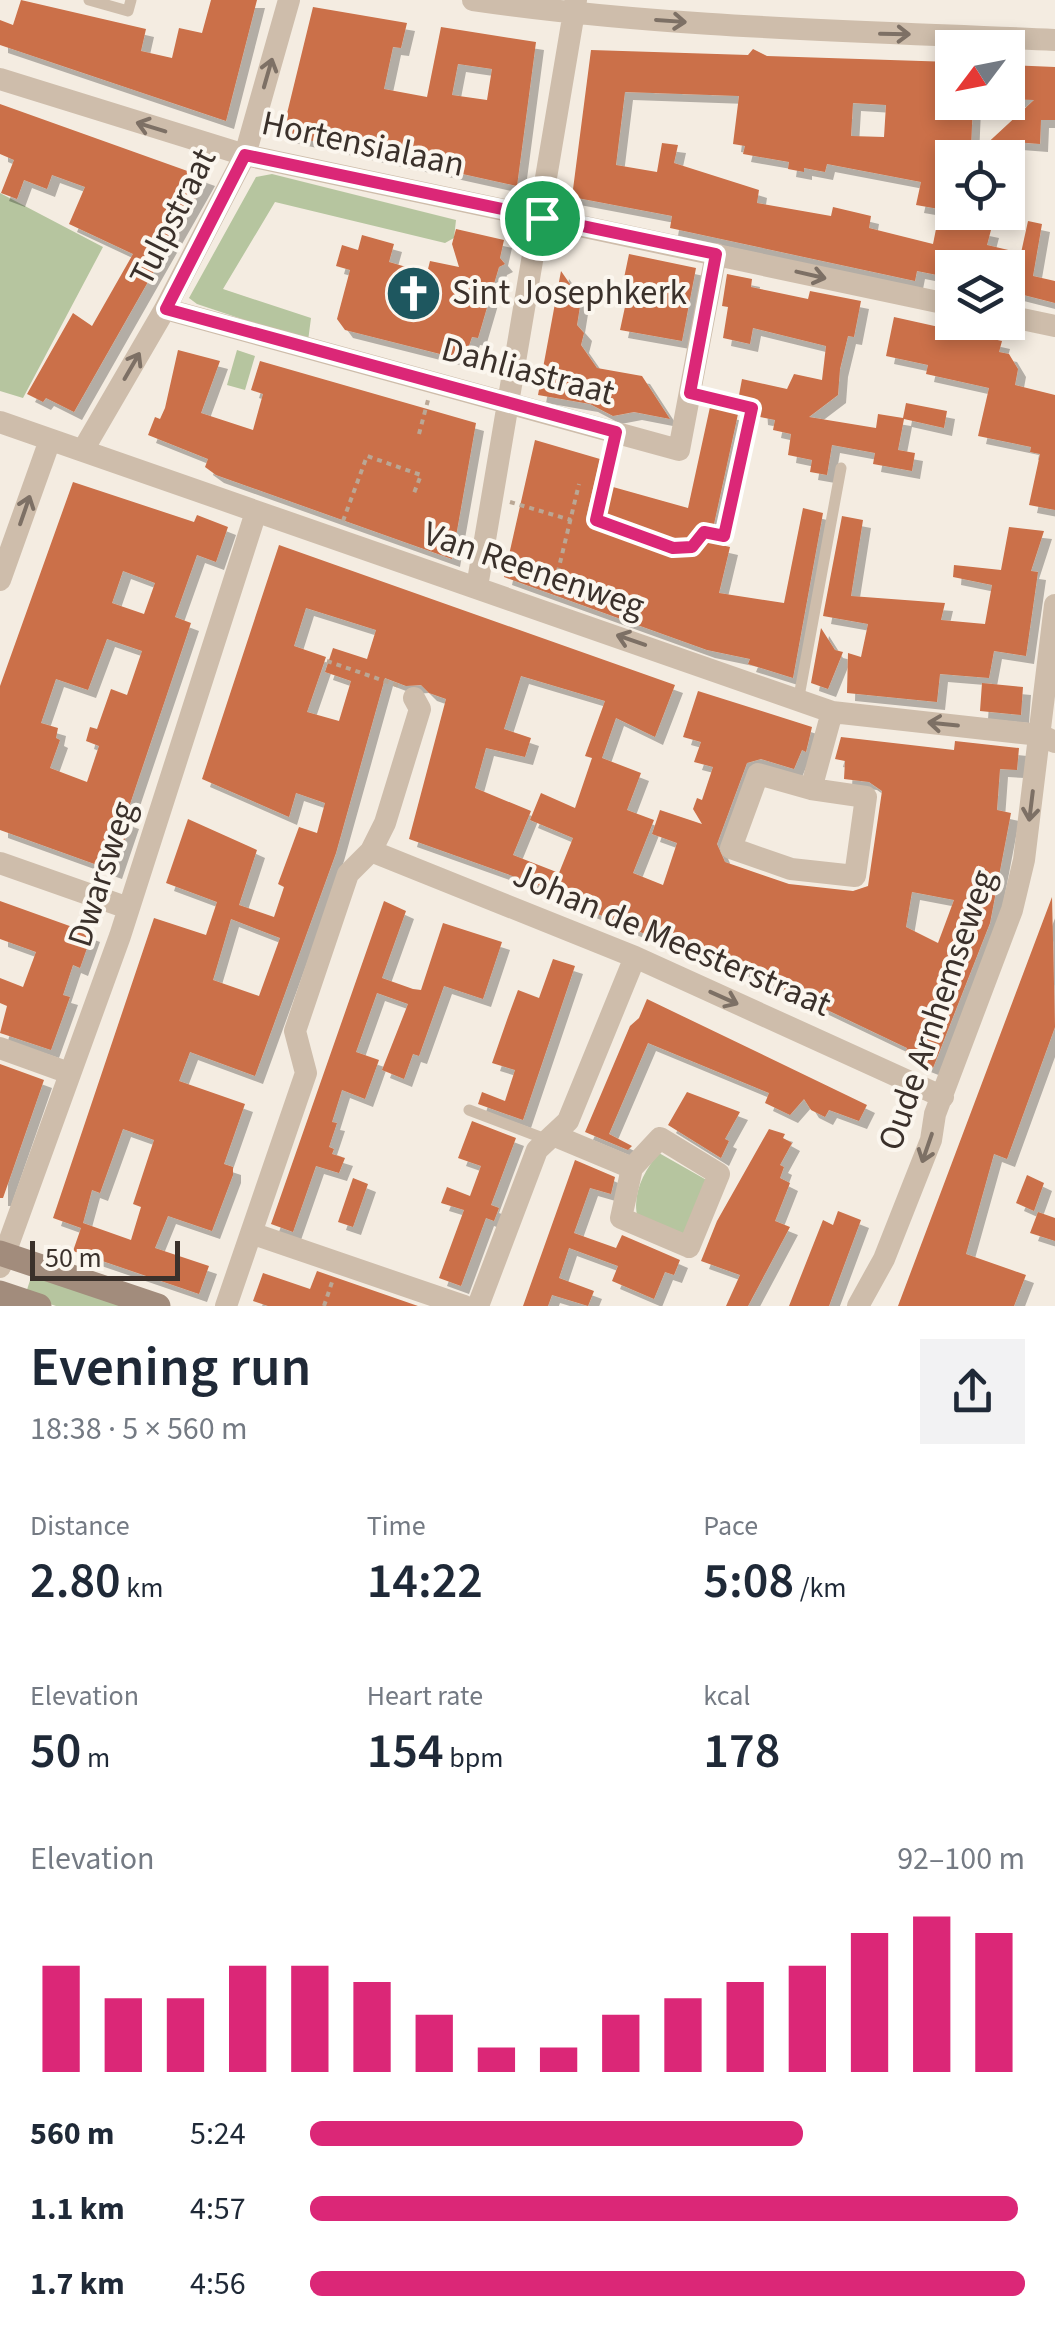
<!DOCTYPE html>
<html lang="en">
<head>
<meta charset="utf-8">
<style>
	body { margin:0; font-family:"Source Sans 3",sans-serif; background:#f2f2f3; color:#1f2937; height:100vh; display:flex; flex-direction:column; font-size:38px; white-space:nowrap }
	* { box-sizing:border-box; margin:0 }
	p { font-size:32px; color:#747a83 }
	.icon { flex:none; width:55px; height:55px; fill:none; stroke:currentColor; stroke-width:2; stroke-linecap:round; stroke-linejoin:round }
	.map { position:relative; height:1306px; overflow:hidden }
	.drawer { display:flex; flex-direction:column; background:#fff; flex:1 }
	.drawer>* { flex:none }
	.needle { width:65px; rotate:238deg }
	.buttons { position:absolute; left:935px; top:30px; display:grid; gap:20px }
	.buttons a { display:grid; place-items:center; width:90px; height:90px; border-radius:0px; background:#fff; box-shadow:0 5px 15px #0003; font-size:50px }
	.scale { position:absolute; left:30px; bottom:25px; width:150px; box-sizing:border-box; padding-left:10px; border:5px solid #3b312b; border-top:0; font-size:28px; line-height:35px; white-space:nowrap; color:#3b312b; -webkit-text-stroke:8px #fbf6ee; paint-order:stroke }
	.pin { position:absolute; display:grid; place-items:center; width:85px; height:85px; color:#fff; margin:-42px; border:5px solid #fff; border-radius:50%; box-shadow:0 2px 10px #0007 }
	.round { display:grid; place-items:center; flex:none; width:105px; height:105px; border-radius:0px; background:#f2f2f3 }
	.overview { display:flex; align-items:center; justify-content:space-between; height:170px; padding:0 30px }
	h1 { font-size:55px; font-weight:600; line-height:75px }
	.figures { display:grid; grid-template-columns:repeat(3,1fr); gap:15px; height:170px; padding:10px 30px }
	.figures div { display:grid; align-content:center }
	.figures b { font-size:50px; font-weight:600 }
	.figures small { font-size:28px; font-weight:400 }
	.figures p { font-size:28px }
	.chart { height:280px; padding:20px 30px }
	.chart p { display:flex; justify-content:space-between }
	.chart svg { width:100%; height:180px; margin-top:10px; stroke:#db2777; stroke-width:6 }
	ul { padding:0 30px; list-style:none; font-size:32px }
	li { display:grid; grid-template-columns:160px 120px 1fr; align-items:center; height:75px }
	li i { height:25px; border-radius:12px; background:#db2777 }
	.map>svg:first-child { display:block }
	.green { fill:#b6c59f }
	.building { fill:#cb7048; fill-rule:evenodd; filter:url(#shadow) }
	.lines { fill:none; stroke-linecap:round; stroke-linejoin:round }
	.path { stroke:#baa795; stroke-width:4; stroke-dasharray:5 5; stroke-linecap:butt }
	.lane { stroke:#cebdab; stroke-width:11 }
	.street { stroke:#cebdab; stroke-width:22 }
	.secondary { stroke:#a28c7c; stroke-width:25 }
	.oneway { stroke:#7d7065 }
	.route-casing { stroke:#fff; stroke-width:20 }
	.route { stroke:#db2777; stroke-width:12 }
	.labels { text-anchor:middle; dominant-baseline:central; stroke-width:8; stroke-linejoin:round; paint-order:stroke }
	.street-label { font-size:35px; fill:#3b312b; stroke:#fbf6ee }
	.poi-label { font-size:35px; fill:#3b312b; stroke:#fbf6ee; text-anchor:start }
</style>
</head>
<body>
<div class="map">
<svg width="1055" height="1306" viewBox="0 0 1055 1306">
	<defs>
		<filter id="shadow"><feDropShadow dx="8" dy="8" stdDeviation="0" flood-color="#0004"/></filter>
	</defs>
	<rect width="100%" height="100%" fill="#f4ece1"/>
	<!-- green -->
	<path class="green" d="M272 174 456 220 454 238 445 243 275 202 223 289 311 318 308 341 197 304 189 298 256 177Z
		M0 193 103 247 23 398 0 391Z
		M237 350 255 356 245 390 227 385Z
		M659 1153 710 1182 685 1240 638 1219C631 1195 644 1171 659 1153Z
		M32 1274 127 1306H56L25 1296Z"/>
	<!-- building -->
	<path class="building" d="M21 0 146 29 141 51 172 58 179 28 202 33 211 0H257L226 121 0 45V20L13 25Z
		M313 7 407 23 401 48 393 47 384 89 427 97 441 27 536 42 517 186 282 134ZM458 64 492 69 487 100 452 95Z
		M753 49 767 56 952 62V102H973L971 148 956 147 952 180 946 178 939 209 916 205 921 182 827 164 825 172 804 168V172L788 169 789 162 743 154 745 146 733 144 739 96 625 92 616 165 657 172 662 143 678 145 674 163 759 190 757 203 831 216 833 207 871 216 869 228 933 244 938 219 991 230 987 245 1021 253 1028 221 1042 224 1033 276 1055 281V303L1008 291V268H952V278L917 271 915 281 670 228 672 216 572 197 591 50 748 55ZM853 103 886 105 884 137 851 136Z
		M1008 65 1055 67V120H1041L1040 144 1014 142 1013 152 981 149 1034 100 1008 99Z
		M0 104 207 178 74 412 46 398 43 402 27 394 73 313 92 326 133 254 69 224 85 187 52 175 47 189 24 180 17 199 1 193 14 160 0 154Z
		M456 229 504 240 500 258 505 264 499 267 478 338 472 337 464 360 345 330 337 319 350 270 336 266 342 245 358 250 362 235 394 244 389 262 427 273 430 261 459 267 452 244Z
		M629 254 696 268 682 341 620 330 631 279 624 278Z
		M561 271 581 300 577 325 584 333 581 345 597 368 642 376 670 419 634 412 613 416 590 404 538 395Z
		M727 274 752 279 751 287 808 299 810 291 861 301 854 337 848 336 840 369 838 395 809 417 876 428 878 414 903 418 906 403 947 411 944 428 904 419 898 450 915 453 912 471 873 464 875 453 832 445 827 475 810 472 812 460 788 455 791 434 773 430 775 420 760 417 759 402 739 395 742 379 787 389 794 374 822 380 826 346 753 328 750 344 723 338 728 307 722 306Z
		M894 317 1002 341 999 352 1009 354 1018 369 1015 385 1055 395V510L1029 505 1040 454 1030 452 1031 447 978 436 989 388 926 374 928 365 886 356Z
		M178 350 220 361 201 413 253 430 263 394 251 390 260 361 476 423 452 559 216 475 205 467 208 459 148 435 155 417 160 419 165 408Z
		M710 407 738 414 714 524 701 523 687 538 674 539 606 514 613 487 688 508Z
		M535 440 600 459 586 518 591 528 673 557 693 556 708 542 730 547 719 593 784 603 803 508 823 513 793 678 748 664 750 659 707 650 504 577Z
		M73 482 194 522 197 515 228 527 216 562 197 555 175 617 191 623 125 819 131 821 114 871 0 830V686ZM123 571 155 583 144 614 112 603ZM107 639 142 651 127 695 111 689 97 729 90 727 86 741 99 746 87 782 50 768 60 740 56 738 58 728 41 723 56 679 88 690Z
		M842 516 863 520 851 596 945 603 941 620 985 624 992 585 953 577 954 565 1001 570 1009 527 1044 531 1031 571 1038 572 1026 656 994 651 989 678 940 674 937 702 847 693 848 653 861 657 868 624 823 616Z
		M279 545 675 685 655 737 616 718 602 758 641 773 627 810 654 820 633 873 663 885 677 843 652 834 660 810 702 824 693 809 697 798 702 800 713 767 694 762 701 742 683 737 698 691 812 727 806 752 802 750 794 769 761 759 747 763 717 844 725 862 789 884 853 891 868 886 882 791 869 782 844 779 845 761 835 759 841 737 954 750 955 741 1019 748 1017 770 1000 769 997 810 1011 813 990 923 933 1068 910 1059 905 1054 907 1048 649 925 645 934 548 893 549 889 409 839 446 699 429 693 421 685 406 686 385 678 336 853 255 1076 190 1052 179 1081 245 1104 224 1164 233 1167V1175L212 1231 168 1216 155 1248 209 1266 199 1294 73 1251 81 1228 53 1218 154 918 206 935 217 902 166 883 188 819 257 850 239 905 274 917 284 887 278 884 299 827 317 833 325 803 296 793 289 817 202 779ZM306 608 376 630 367 659 333 648 325 672 351 681 339 721 307 712 326 657 294 646ZM521 676 605 701 585 756 592 758 575 808 541 793 530 820 573 838 559 873 513 855 531 811 475 788 486 748 525 757 531 738 504 729ZM912 892 954 900 938 943 906 927ZM231 919 280 938 259 996 213 980ZM123 1129 154 1140 133 1204 141 1207 131 1240 83 1223 92 1190 100 1193Z
		M821 628 835 650 843 652 828 689 811 683Z
		M982 683 1023 687 1021 715 980 711Z
		M1052 897 1055 1027 1007 1159 994 1154 966 1254 1026 1275 1014 1306H898Z
		M0 901 92 934 80 968 73 965 63 995 70 997 51 1050 0 1033 7 1006 0 1003V978L23 987 36 952 0 939Z
		M384 901 406 911 382 978 413 989 421 990 443 923 502 942 483 999 444 986 419 1056 413 1054 404 1079 382 1070 408 1004 377 993 356 1052 379 1060 365 1099 342 1090 332 1122 337 1123 329 1147 334 1149 332 1154 345 1158 339 1173 316 1166 293 1232 271 1224Z
		M553 959 575 966 523 1120 478 1104 482 1092 505 1101 515 1070 492 1063 508 1017 518 990 539 998Z
		M647 999 867 1105 859 1121 829 1110 825 1117 811 1110 804 1099 790 1115 765 1103 769 1093 648 1043 609 1134 632 1146 628 1150 585 1132 630 1026 639 1018Z
		M0 1064 44 1080 3 1198H0Z
		M687 1092 740 1112 725 1139 729 1141 721 1158 668 1125Z
		M472 1121 516 1138 491 1205 499 1208 494 1221 486 1218 461 1286 439 1278 464 1210 441 1203 447 1187 470 1196 481 1166 458 1158Z
		M769 1129 785 1134 783 1138 792 1143 780 1165 784 1167 780 1178 790 1183 775 1221 790 1227 748 1306H726L740 1275 701 1261 717 1221Z
		M575 1160 615 1177 611 1194 590 1188 574 1233 616 1248 622 1235 680 1260 674 1275 665 1272 654 1299 612 1281 618 1266 569 1248 559 1278 594 1291 588 1306 552 1295 548 1306H523Z
		M1027 1175 1044 1183 1034 1211 1016 1203Z
		M353 1178 368 1184 353 1227 338 1222Z
		M838 1211 861 1220 829 1306H789L823 1220 833 1225Z
		M1038 1212 1055 1218V1241L1030 1233Z
		M317 1271 418 1306H268L253 1301 263 1273 310 1289Z"/>
	<g class="lines">
		<!-- path -->
		<path class="path" d="M419 434 428 400
			M510 502 571 520
			M343 521 367 456 421 475 414 493
			M553 592 579 484
			M327 661 399 686
			M324 1306 332 1282"/>
		<!-- lane -->
		<path class="lane" d="M89 0 128 11 131 0
			M616 432 595 520 673 548 691 547 705 532 724 536 752 408 690 393
			M798 702 841 468
			M469 1110 548 1140"/>
		<!-- street -->
		<path class="street" d="M473 0C666 28 860 31 1055 40
			M0 79 245 155 952 305
			M165 309 679 450 716 254
			M1008 316 1055 326
			M0 422 832 712 1040 735 1055 742
			M83 450 165 309 245 155 289 0
			M0 580 50 440
			M477 587 576 0
			M811 789 866 797 855 876 791 869 731 848 758 774 811 789 832 712
			M371 851 635 957 943 1097
			M0 863 128 908
			M0 1048 69 1073
			M553 1135 632 1168 660 1138 719 1174 689 1247 621 1218 632 1168
			M251 1233 464 1306
			M0 1267 120 936 256 512
			M226 1306 306 1073 295 1031 348 874 371 851 385 823 420 709 414 698
			M478 1306 537 1150 568 1121 635 957
			M858 1306 884 1259 931 1140 935 1114 1012 910 1024 860 1055 605"/>
		<!-- secondary -->
		<path class="secondary" d="M0 1253 158 1306
			M0 1293 39 1306"/>
	</g>
	<!-- one-way arrows -->
	<defs><path id="oneway-shaft" d="M-6 0H5M1.5-3L5.5 0L1.5 3" fill="none" stroke-width="1.6" stroke-linecap="round" stroke-linejoin="round" transform="scale(2.5)"/></defs>
	<g class="oneway">
		<use href="#oneway-shaft" transform="translate(671 21) rotate(4)"/>
		<use href="#oneway-shaft" transform="translate(895 34) rotate(1)"/>
		<use href="#oneway-shaft" transform="translate(268 73) rotate(-74)"/>
		<use href="#oneway-shaft" transform="translate(151 127) rotate(-163)"/>
		<use href="#oneway-shaft" transform="translate(811 275) rotate(13)"/>
		<use href="#oneway-shaft" transform="translate(132 366) rotate(-60)"/>
		<use href="#oneway-shaft" transform="translate(25 510) rotate(-71)"/>
		<use href="#oneway-shaft" transform="translate(631 640) rotate(-161)"/>
		<use href="#oneway-shaft" transform="translate(943 724) rotate(-174)"/>
		<use href="#oneway-shaft" transform="translate(1031 806) rotate(97)"/>
		<use href="#oneway-shaft" transform="translate(724 998) rotate(24)"/>
		<use href="#oneway-shaft" transform="translate(927 1148) rotate(109)"/>
	</g>
	<g class="lines">
		<defs>
			<path id="route" d="M245 155 716 254 690 393 752 408 724 536 704 532 692 547 673 548 596 520 616 432 166 309Z"/>
		</defs>
		<!-- route casing -->
		<use href="#route" class="route-casing"/>
		<!-- route -->
		<use href="#route" class="route"/>
	</g>
	<!-- icons -->
	<defs>
		<symbol id="church-disc" viewBox="-11 -11 22 22"><circle r="9.5" fill="#1e575f" stroke="#fbf6ee"/><path d="M-1.2-6h2.4v3.5h3.3v2.4h-3.3V6h-2.4V-.1h-3.3v-2.4h3.3Z" fill="#fff"/></symbol>
	</defs>
	<g fill-rule="evenodd">
		<use href="#church-disc" x="382" y="262" width="63" height="63"/>
	</g>
	<g class="labels">
		<!-- street labels -->
		<g class="street-label">
			<text transform="translate(363 144) rotate(12)">Hortensialaan</text>
			<text transform="translate(173 217) rotate(-63)">Tulpstraat</text>
			<text transform="translate(528 371) rotate(15)">Dahliastraat</text>
			<text transform="translate(534 570) rotate(19)">Van Reenenweg</text>
			<text transform="translate(102 874) rotate(-72)">Dwarsweg</text>
			<text transform="translate(672 940) rotate(23)">Johan de Meesterstraat</text>
			<text transform="translate(937 1010) rotate(-71)">Oude Arnhemseweg</text>
		</g>
		<!-- poi labels -->
		<g class="poi-label">
			<text x="452" y="293">Sint Josephkerk</text>
		</g>
	</g>
</svg>
<div class="buttons">
<a><svg class="needle" viewBox="-14 -14 28 28"><path d="M0-13l5 13h-10z" fill="#e53935"/><path d="M0 13l5-13h-10z" fill="#747a83"/></svg></a>
<a><svg class="icon" aria-label="locate" viewBox="0 0 24 24"><circle cx="12" cy="12" r="6"/><path d="M12 2v4M12 18v4M2 12h4M18 12h4"/></svg></a>
<a><svg class="icon" aria-label="layers" viewBox="0 0 24 24"><path d="M12 4l9 5-9 5-9-5zM3 14l9 5 9-5"/></svg></a>
</div>
<div class="scale">50 m</div>
<div class="pin" style="left:542px;top:218px;background:#1e9e55"><svg class="icon" aria-label="arrive" viewBox="0 0 24 24"><path d="M6 21V4h12l-3 4 3 4H6"/></svg></div>
</div>
<section class="drawer">
<div class="overview"><div><h1>Evening run</h1><p>18:38 · 5 × 560 m</p></div><a class="round"><svg class="icon" aria-label="share" viewBox="0 0 24 24"><path d="M12 15V3M7 8l5-5 5 5M5 13v7h14v-7"/></svg></a></div>
<div class="figures">
<div><p>Distance</p><b>2.80<small> km</small></b></div>
<div><p>Time</p><b>14:22</b></div>
<div><p>Pace</p><b>5:08<small> /km</small></b></div>
</div>
<div class="figures">
<div><p>Elevation</p><b>50<small> m</small></b></div>
<div><p>Heart rate</p><b>154<small> bpm</small></b></div>
<div><p>kcal</p><b>178</b></div>
</div>
<div class="chart"><p><span>Elevation</span>92–100 m</p>
<svg viewBox="0 0 160 44" preserveAspectRatio="none"><path d="M5 44V18M15 44V26M25 44V26M35 44V18M45 44V18M55 44V22M65 44V30M75 44V38M85 44V38M95 44V30M105 44V26M115 44V22M125 44V18M135 44V10M145 44V6M155 44V10"/></svg>
</div>
<ul>
<li><b>560 m</b>5:24<i style="width:69%"></i></li>
<li><b>1.1 km</b>4:57<i style="width:99%"></i></li>
<li><b>1.7 km</b>4:56<i style="width:100%"></i></li>
</ul>
</section>
</body>
</html>
